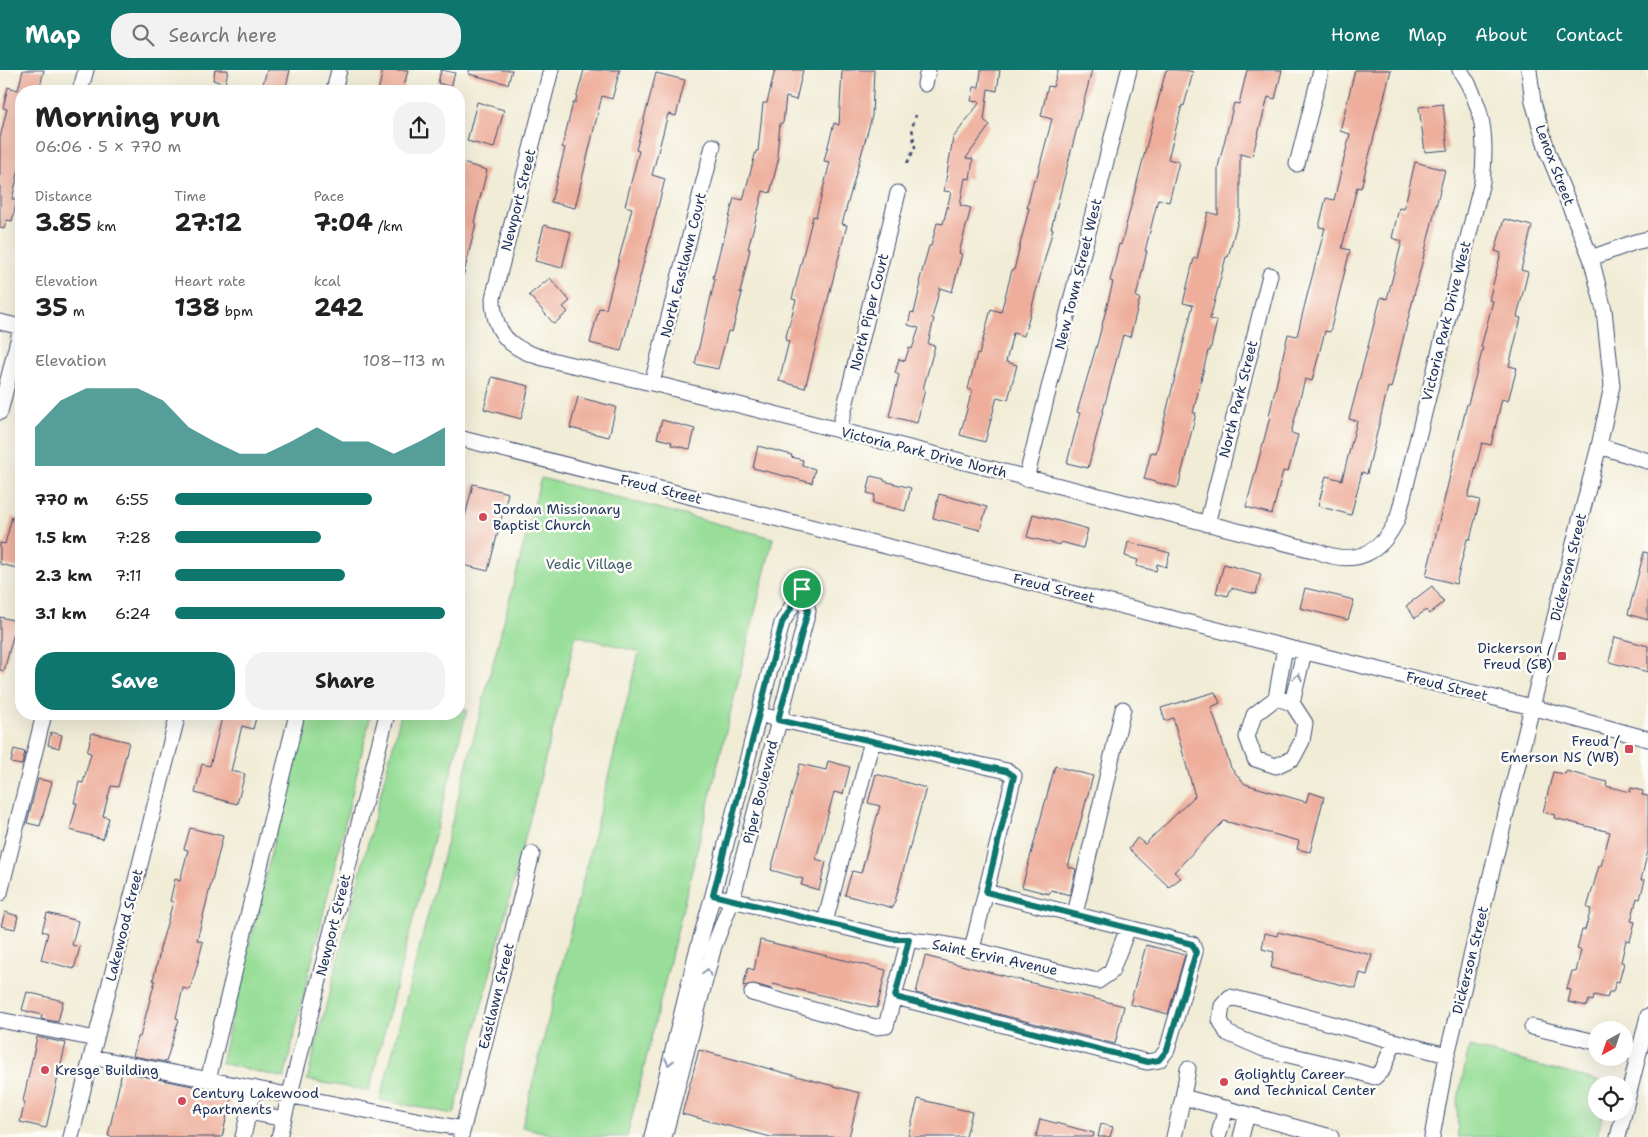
<!DOCTYPE html>
<html lang="en">
<head>
<meta charset="utf-8">
<style>
	body { margin:0; font-family:"Shantell Sans",sans-serif; background:#f2f2f2; color:#222; height:100vh; display:flex; flex-direction:column; font-size:19px; white-space:nowrap }
	* { box-sizing:border-box; margin:0 }
	p { font-size:16px; color:#767676 }
	.icon { flex:none; width:28px; height:28px; fill:none; stroke:currentColor; stroke-width:2; stroke-linecap:round; stroke-linejoin:round }
	.map { position:relative; flex:1; overflow:hidden }
	.drawer { position:absolute; left:15px; top:15px; width:450px; height:635px; display:flex; flex-direction:column; background:#fff; border-radius:20px; box-shadow:0 5px 20px #0002 }
	.drawer>* { flex:none }
	.needle { width:32px; rotate:220deg }
	.fabs { position:absolute; left:1588px; top:951px; display:grid; gap:10px }
	.fabs a { display:grid; place-items:center; width:45px; height:45px; border-radius:50%; background:#fff; box-shadow:0 5px 20px #0002; font-size:25px }
	.pin { position:absolute; display:grid; place-items:center; width:42px; height:42px; color:#fff; margin:-21px; border:2px solid #fff; border-radius:50%; box-shadow:0 1px 5px #0007 }
	.round { display:grid; place-items:center; flex:none; width:52px; height:52px; border-radius:20px; background:#f2f2f2 }
	.headline { display:flex; align-items:center; justify-content:space-between; height:85px; padding:0 20px }
	h1 { font-size:28px; font-weight:700; line-height:38px }
	.metrics { display:grid; grid-template-columns:repeat(3,1fr); gap:8px; height:85px; padding:5px 20px }
	.metrics div { display:grid; align-content:center }
	.metrics b { font-size:25px; font-weight:700 }
	.metrics small { font-size:14px; font-weight:400 }
	.metrics p { font-size:14px }
	.chart { height:140px; padding:10px 20px }
	.chart p { display:flex; justify-content:space-between }
	.chart svg { width:100%; height:90px; margin-top:5px; fill:#0f766e; opacity:.7 }
	.primary-button { display:flex; gap:10px; margin-top:auto; padding:10px 20px }
	.primary-button a { flex:1; height:58px; border-radius:20px; background:#0f766e; color:#fff; font-size:20px; font-weight:700; line-height:58px; text-align:center }
	.primary-button a+a { background:#f2f2f2; color:#222 }
	ul { padding:0 20px; list-style:none; font-size:16px }
	li { display:grid; grid-template-columns:80px 60px 1fr; align-items:center; height:38px }
	li i { height:12px; border-radius:6px; background:#0f766e }
	header { display:flex; align-items:center; gap:30px; box-sizing:border-box; height:70px; padding:0 25px; background:#0f766e; color:#fff }
	header strong { font-size:24px }
	nav { display:flex; gap:28px; margin-inline-start:auto; font-size:18px }
	.search { width:350px; height:45px; background:#f2f2f2; display:flex; align-items:center; gap:12px; box-sizing:border-box; padding:0 18px; border-radius:20px; color:#767676; font-size:19px }
	.map>svg:first-child { display:block }
	.green { fill:#98de98; stroke:#5a867b }
	.building { fill:#eeae9b }
	.lines { fill:none; stroke-linecap:round; stroke-linejoin:round }
	.minor-casing { stroke:#3b4b70; stroke-width:17 }
	.path { stroke:#3b4b70; stroke-width:2.5; stroke-dasharray:4 4; stroke-linecap:butt }
	.minor { stroke:#fff; stroke-width:15 }
	.oneway { stroke:#8d97ae }
	.route-casing { stroke:#fff; stroke-width:10 }
	.route { stroke:#0f766e; stroke-width:6 }
	.poi-dot { fill:#d1495b; stroke:#fdfcf7; stroke-width:2 }
	.labels { text-anchor:middle; dominant-baseline:central; stroke-width:5; stroke-linejoin:round; paint-order:stroke }
	.street-label { font-size:14px; fill:#1b2f5e; stroke:#fdfcf7 }
	.poi-label { font-size:14px; fill:#1b2f5e; stroke:#fdfcf7; text-anchor:start }
	.park-label { font-size:14px; fill:#3a5b6c; stroke:#fdfcf7 }
</style>
</head>
<body>
<header>
<strong>Map</strong>
<div class="search"><svg class="icon" aria-label="search" viewBox="0 0 24 24"><circle cx="10" cy="10" r="6"/><path d="M15 15l6 6"/></svg>Search here</div>
<nav><a>Home</a><a>Map</a><a>About</a><a>Contact</a></nav>
</header>
<div class="map">
<svg width="1648" height="1067" viewBox="0 0 1648 1067">
	<rect width="100%" height="100%" fill="#fdfcf7"/>
	<filter id="ink" filterUnits="userSpaceOnUse"><feTurbulence type="fractalNoise" baseFrequency=".02" numOctaves="2"/><feDisplacementMap in="SourceGraphic" scale="10" xChannelSelector="R" yChannelSelector="G"/><feConvolveMatrix kernelMatrix="1 2 1 2 8 2 1 2 1" color-interpolation-filters="sRGB"/></filter>
	<filter id="wash" filterUnits="userSpaceOnUse"><feTurbulence type="fractalNoise" baseFrequency=".0096" numOctaves="4" result="noise"/><feDisplacementMap in="SourceGraphic" scale="20" xChannelSelector="R" yChannelSelector="G"/><feGaussianBlur stdDeviation="1.12" result="paint"/><feColorMatrix in="noise" values="0 0 0 0 0 0 0 0 0 0 0 0 0 0 0 0 0 1.4 0 .05"/><feComposite in="paint" operator="in"/></filter>
	<g filter="url(#wash)">
		<rect width="100%" height="100%" fill="#f1ecd6"/>
		<!-- green -->
		<path class="green" d="M541 408 773 468 627 1067H563L522 1057 639 582 575 565 567 604 454 1044 380 1030Z
			M459 638 467 640 369 1021 307 1010 401 644H459Z
			M304 644H371L284 1008 221 993Z
			M1469 977 1610 1014 1596 1015V1042L1603 1043 1597 1067H1458L1457 1034Z"/>
		<g id="blocks">
			<!-- building -->
			<path class="building" d="M23 0H44L39 21H21V91L12 129 17 130 12 151 7 150 4 159 0 158V68L7 39 3 38 8 17 18 20Z
				M215 0H228L225 14 213 10Z
				M267 0H290L285 21H261Z
				M383 0H408L403 21H378Z
				M441 0 455 3 451 17 438 13Z
				M469 0H512L508 14 469 4Z
				M584 0H620L612 29 602 26 575 138 551 132 565 78 562 77 573 33H575Z
				M775 0H803L796 30 786 27 783 53H780L777 86 779 87 770 123 763 121 748 179H750L740 223H742L732 262 728 261 718 299 695 294 715 209 713 208 722 172H723L734 128 743 130 756 81H758L763 33H767Z
				M842 0H874L872 46 842 154 847 155 805 318 779 311 789 271 785 270 796 230 792 229 813 146 816 147 830 92 824 91 834 53 839 55Z
				M981 0H1000L997 21 988 19 984 50 990 55 966 88 973 89 970 109 965 108 960 135 971 138 959 183 962 184 952 222 940 218 932 248 934 249 928 274 935 276 923 319H925L917 353 889 346 899 305 895 303 899 289 905 291 909 278 912 279 919 258 908 255 911 242 914 243 921 213H919L929 176H931L937 153 943 154 951 122 944 121 953 68 980 32 971 31 974 17H979Z
				M1058 0H1092L1051 159H1053L1024 266 1013 263 1006 292 1017 295 1008 330 997 327 985 372 960 365 972 321 968 319 977 284 979 285 991 239 1001 242 1012 200H1014L1029 138H1027L1034 109 1036 110 1052 49 1041 46 1048 16 1053 17Z
				M1166 0H1185L1193 2 1184 36 1182 35 1168 89 1179 92 1169 132 1158 129 1145 181H1147L1136 227 1140 228 1130 267 1123 265 1088 398 1067 393 1080 343 1077 342 1098 271 1113 212 1110 211 1119 174 1121 175Z
				M1247 0H1282L1275 29 1268 27 1252 87 1240 84V143L1228 187H1226L1210 249 1217 251 1210 281H1208L1193 343H1196L1178 418 1144 409 1151 382 1156 383 1193 235 1183 233 1194 188 1197 189 1208 142 1218 145V97L1234 33 1239 34Z
				M1355 0H1391L1361 118 1357 117 1342 178 1350 180 1330 262 1325 261 1312 311 1305 309 1291 363 1298 365 1288 402 1283 401 1272 444 1246 437 1270 347 1269 346 1288 264 1297 266 1308 222 1325 158 1319 157 1326 128 1334 130 1350 64 1340 61Z
				M656 3 685 10 676 46 668 44 652 105 665 109 621 281 590 273 599 238 606 239 632 138 625 136 639 81 636 80Z
				M477 32 504 40 494 78 467 71Z
				M1443 34 1448 80 1425 82 1419 37Z
				M459 92 487 100 474 153H476L463 207 459 206Z
				M1415 92 1445 100 1391 318 1388 317 1367 404 1362 402 1351 445 1318 436 1326 406 1342 410 1357 351 1349 349 1381 227 1387 229 1402 171 1392 168 1399 138 1404 139Z
				M1504 149 1532 156 1521 200 1528 202 1517 247 1521 248 1509 296 1517 298 1508 331 1502 329 1491 375 1482 373 1468 427 1480 430 1470 469H1467L1456 514 1426 506 1467 334H1468L1483 278 1481 277 1493 231 1489 230 1501 183 1495 181Z
				M544 155 571 162 562 198 535 191Z
				M550 208 570 231 563 237 568 242 554 254 529 225Z
				M492 307 529 316 521 349 484 339Z
				M578 327 616 337 609 367 570 358Z
				M662 350 695 359 690 379 671 375 672 372 657 368Z
				M758 376 792 385 791 387 803 390 802 395 815 399 812 413 753 398Z
				M871 406 884 409V411L911 418 905 441 873 433 875 425 867 423Z
				M473 414 508 423 488 501 459 494V471Z
				M939 424 987 437 980 460 933 448Z
				M1033 444 1088 459 1083 478 1061 472 1060 475 1027 467Z
				M12 447 21 450V499L0 494V473L5 474Z
				M1128 472 1170 483 1166 497 1157 494 1156 501 1136 496 1138 490 1125 486Z
				M1644 482 1648 483V550L1628 544Z
				M1224 494 1261 504 1256 524 1231 518 1228 526 1216 523Z
				M1432 516 1444 532 1429 544 1426 540 1415 548 1406 536Z
				M1305 518 1354 530 1348 550 1300 538Z
				M0 547 17 551 4 601 0 600Z
				M1615 567 1648 576V602L1609 592Z
				M1215 622 1220 633 1211 637 1231 698 1245 714 1306 732 1309 722 1324 727 1310 782 1297 779 1299 771 1224 751 1174 802 1181 808 1169 817 1129 779 1137 768 1145 774 1195 726 1173 648 1165 651 1161 638Z
				M223 644H257L253 659 242 656 231 701 245 704 237 734 195 723 202 694 210 696Z
				M51 662 62 665 59 678 48 675Z
				M92 663 129 672 118 717 111 716 103 746 109 748 103 769 70 760 77 733H74L79 712 83 713 91 683 87 682Z
				M14 679 25 682 22 695 11 693Z
				M828 691 850 697 843 724 834 722 816 789 826 792 819 820 801 815 803 809 771 800 800 694 826 700Z
				M1055 696 1093 706 1068 797 1076 799 1070 825 1051 820 1049 824 1022 817Z
				M1566 701 1607 712 1606 716 1630 722 1631 718 1643 721 1642 725 1648 726V781L1641 810H1645L1640 829 1637 828 1631 851 1635 852 1630 871 1626 870 1621 892 1624 893 1619 912 1616 911 1613 922H1609L1607 928 1594 925 1593 931 1589 930 1587 936 1568 932 1571 920 1567 919 1572 901 1576 902 1581 880 1577 879 1582 860H1585L1591 839 1587 838 1599 796H1601L1610 762 1554 748 1555 745 1543 742 1553 702 1565 704Z
				M876 704 926 718 893 838 845 825 852 801 861 803 880 736 868 733Z
				M38 709 52 712 40 756 27 753Z
				M190 758 223 766 197 870 203 872 198 892 190 920 183 918 176 948 179 949 166 992 133 986 138 967H140L155 911 153 910 160 882H159L173 832 170 831 175 809 180 811 188 780 184 779Z
				M5 842 18 846 15 859 1 856Z
				M47 843 78 851 72 875 80 877 74 899 41 890 48 863 42 861Z
				M1278 862 1372 885 1367 905 1360 903 1356 918 1271 898 1274 882 1262 879 1265 863 1277 866Z
				M760 870 886 900 877 938 773 914 772 919 754 914 743 916 748 898 754 900Z
				M1146 875 1185 885 1168 944 1130 934Z
				M925 886 1124 936 1115 974 916 923Z
				M27 922 63 931 58 952 41 949 42 945 22 940Z
				M37 967 66 973 46 1058 20 1052 25 1032 23 1031Z
				M699 980 860 1023 849 1067H771L682 1044Z
				M122 1002 232 1024 222 1067H114L108 1066Z
				M918 1029 972 1042 966 1067H908Z
				M1040 1049 1094 1063 1093 1067H1036Z
				M1101 1054 1113 1057 1110 1067H1098Z"/>
		</g>
	</g>
	<g filter="url(#ink)">
		<use href="#blocks" fill-opacity="0" stroke="#3b4b70" stroke-width="1"/>
		<g class="lines">
			<defs>
				<path id="minor" d="M551 0 493 228C493 245 498 262 511 273 530 288 558 291 581 297 604 302 628 308 652 313L1317 481C1355 497 1382 484 1398 447L1482 112C1487 69 1484 36 1460 0
					M925 14 928 0
					M80 21 86 0
					M334 21 339 0
					M1297 94 1321 0
					M1591 188 1635 172 1648 169
					M0 252 21 257
					M652 313 713 76
					M0 342 21 258
					M839 360 898 123
					M459 368 1285 577 1532 637 1648 669
					M1599 376 1648 391
					M1026 409 1129 0
					M1207 454 1270 205
					M1276 628 1292 633 1305 653 1302 671 1293 688 1276 696 1255 689 1247 667 1254 645 1276 628 1285 577
					M1292 633 1304 582
					M769 647 1007 701 1014 706 972 879
					M0 823 44 644
					M724 828 893 869C963 871 1029 897 1098 911L1111 902 1128 858
					M1075 844 1123 639
					M825 852 872 671
					M752 923 875 957 886 956 909 869
					M895 927 1147 992 1159 990 1167 980 1195 882 1192 874 986 822
					M0 950 96 969
					M1532 957 1596 972
					M1394 972 1383 999 1375 1007 1352 1000 1264 979 1227 963 1220 950 1222 936 1230 927C1303 944 1374 967 1447 985
					M1624 980 1638 984
					M91 987 463 1059
					M208 1010 297 644
					M1183 1027 1188 999
					M249 1042 284 1049
					M1219 1064 1226 1038
					M461 1066 532 784
					M71 1067 178 644
					M243 1067 254 1018
					M279 1067 387 644
					M652 1067 696 885 713 825 782 553 802 519
					M664 1067 714 876 732 830 808 541 802 519
					M1174 1067 1183 1027 1331 1067
					M1241 1067 1247 1044
					M1432 1067 1447 985 1532 637 1599 376 1612 316 1604 240 1591 188 1548 83 1533 32 1529 0
					M1618 1067 1648 946"/>
			</defs>
			<!-- minor casing -->
			<use href="#minor" class="minor-casing"/>
			<!-- path -->
			<path class="path" d="M907 93 915 78 912 58 916 45"/>
			<!-- minor -->
			<use href="#minor" class="minor"/>
		</g>
		<!-- one-way arrows -->
		<defs><path id="oneway-chevron" d="M-2-3.5L2.5 0L-2 3.5" fill="none" stroke-width="1.6" stroke-linecap="round" stroke-linejoin="round" transform="scale(1.25)"/></defs>
		<g class="oneway">
			<use href="#oneway-chevron" transform="translate(1298 607) rotate(-77)"/>
			<use href="#oneway-chevron" transform="translate(707 902) rotate(-74)"/>
			<use href="#oneway-chevron" transform="translate(669 992) rotate(104)"/>
		</g>
	</g>
	<g class="lines" filter="url(#ink)">
		<defs>
			<path id="route" d="M802 519 808 541 778 650 1006 701 1014 706 986 822 1192 874 1196 882 1167 980 1159 990 1148 992 895 927 909 869H893L713 825 782 553Z"/>
		</defs>
		<!-- route casing -->
		<use href="#route" class="route-casing"/>
		<!-- route -->
		<use href="#route" class="route"/>
	</g>
	<!-- markers -->
	<g class="poi-dot">
		<circle cx="483" cy="447" r="5"/>
		<rect x="1557" y="581" width="10" height="10" rx="2.5"/>
		<rect x="1624" y="674" width="10" height="10" rx="2.5"/>
		<circle cx="45" cy="1000" r="5"/>
		<circle cx="1224" cy="1012" r="5"/>
		<circle cx="182" cy="1031" r="5"/>
	</g>
	<g class="labels">
		<!-- street labels -->
		<g class="street-label">
			<text transform="translate(1555 95) rotate(69)">Lenox Street</text>
			<text transform="translate(518 130) rotate(-76)">Newport Street</text>
			<text transform="translate(683 195) rotate(-76)">North Eastlawn Court</text>
			<text transform="translate(1078 204) rotate(-76)">New Town Street West</text>
			<text transform="translate(869 242) rotate(-76)">North Piper Court</text>
			<text transform="translate(1446 251) rotate(-76)">Victoria Park Drive West</text>
			<text transform="translate(1238 329) rotate(-76)">North Park Street</text>
			<text transform="translate(924 382) rotate(14)">Victoria Park Drive North</text>
			<text transform="translate(661 419) rotate(14)">Freud Street</text>
			<text transform="translate(1568 497) rotate(-76)">Dickerson Street</text>
			<text transform="translate(1054 518) rotate(14)">Freud Street</text>
			<text transform="translate(1447 616) rotate(14)">Freud Street</text>
			<text transform="translate(760 722) rotate(-76)">Piper Boulevard</text>
			<text transform="translate(124 855) rotate(-76)">Lakewood Street</text>
			<text transform="translate(333 855) rotate(-76)">Newport Street</text>
			<text transform="translate(995 887) rotate(12)">Saint Ervin Avenue</text>
			<text transform="translate(1470 890) rotate(-76)">Dickerson Street</text>
			<text transform="translate(496 926) rotate(-76)">Eastlawn Street</text>
		</g>
		<!-- poi labels -->
		<g class="poi-label">
			<text x="493" y="439">Jordan Missionary<tspan x="493" dy="16">Baptist Church</tspan></text>
			<text x="1552" y="578" text-anchor="end">Dickerson /<tspan x="1552" dy="16">Freud (SB)</tspan></text>
			<text x="1619" y="671" text-anchor="end">Freud /<tspan x="1619" dy="16">Emerson NS (WB)</tspan></text>
			<text x="55" y="1000">Kresge Building</text>
			<text x="1234" y="1004">Golightly Career<tspan x="1234" dy="16">and Technical Center</tspan></text>
			<text x="192" y="1023">Century Lakewood<tspan x="192" dy="16">Apartments</tspan></text>
		</g>
		<!-- park labels -->
		<g class="park-label">
			<text x="589" y="494">Vedic Village</text>
		</g>
	</g>
</svg>
<div class="fabs">
<a><svg class="needle" viewBox="-14 -14 28 28"><path d="M0-13l5 13h-10z" fill="#e53935"/><path d="M0 13l5-13h-10z" fill="#767676"/></svg></a>
<a><svg class="icon" aria-label="locate" viewBox="0 0 24 24"><circle cx="12" cy="12" r="6"/><path d="M12 2v4M12 18v4M2 12h4M18 12h4"/></svg></a>
</div>
<div class="pin" style="left:802px;top:519px;background:#1e9e55"><svg class="icon" aria-label="arrive" viewBox="0 0 24 24"><path d="M6 21V4h12l-3 4 3 4H6"/></svg></div>
<section class="drawer">
<div class="headline"><div><h1>Morning run</h1><p>06:06 · 5 × 770 m</p></div><a class="round"><svg class="icon" aria-label="share" viewBox="0 0 24 24"><path d="M12 15V3M7 8l5-5 5 5M5 13v7h14v-7"/></svg></a></div>
<div class="metrics">
<div><p>Distance</p><b>3.85<small> km</small></b></div>
<div><p>Time</p><b>27:12</b></div>
<div><p>Pace</p><b>7:04<small> /km</small></b></div>
</div>
<div class="metrics">
<div><p>Elevation</p><b>35<small> m</small></b></div>
<div><p>Heart rate</p><b>138<small> bpm</small></b></div>
<div><p>kcal</p><b>242</b></div>
</div>
<div class="chart"><p><span>Elevation</span>108–113 m</p>
<svg viewBox="0 0 160 44" preserveAspectRatio="none"><path d="M0 44V25L10 12L20 6L30 6L40 6L50 12L60 25L70 32L80 38L90 38L100 32L110 25L120 32L130 32L140 38L150 32L160 25V44z"/></svg>
</div>
<ul>
<li><b>770 m</b>6:55<i style="width:73%"></i></li>
<li><b>1.5 km</b>7:28<i style="width:54%"></i></li>
<li><b>2.3 km</b>7:11<i style="width:63%"></i></li>
<li><b>3.1 km</b>6:24<i style="width:100%"></i></li>
</ul>
<div class="primary-button"><a>Save</a><a>Share</a></div>
</section>
</div>
</body>
</html>
